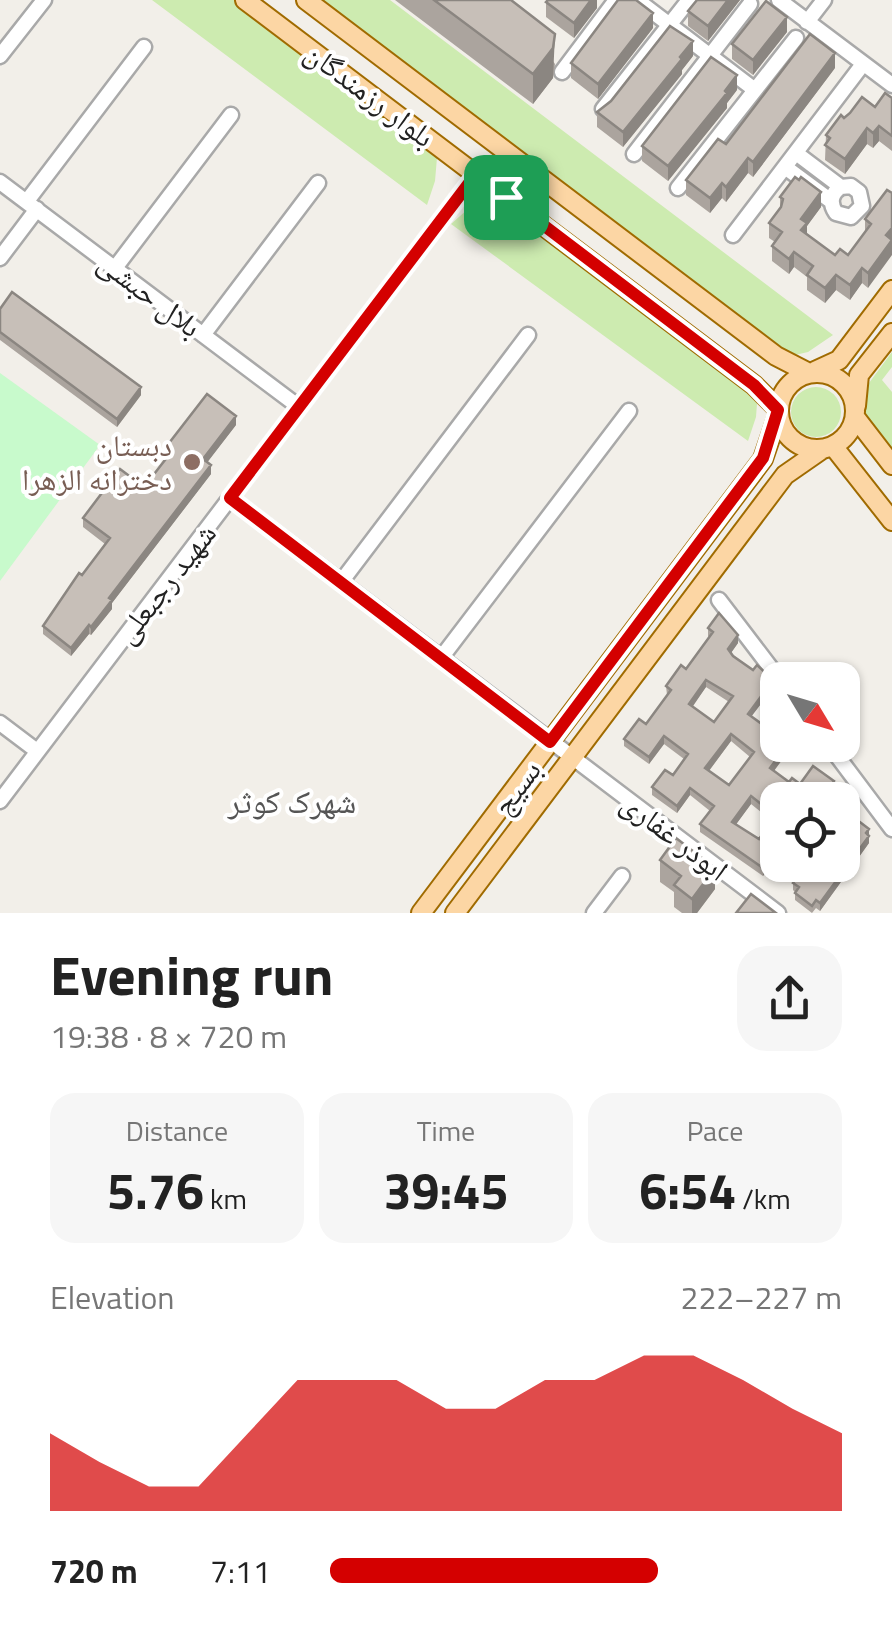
<!DOCTYPE html>
<html lang="en">
<head>
<meta charset="utf-8">
<style>
	body { margin:0; font-family:"Titillium Web","Noto Naskh Arabic",sans-serif; background:#f6f6f6; color:#222; height:100vh; display:flex; flex-direction:column; font-size:38px; white-space:nowrap }
	* { box-sizing:border-box; margin:0 }
	p { font-size:32px; color:#767676 }
	.icon { flex:none; width:55px; height:55px; fill:none; stroke:currentColor; stroke-width:2; stroke-linecap:round; stroke-linejoin:round }
	.map { position:relative; height:913px; overflow:hidden }
	.drawer { display:flex; flex-direction:column; background:#fff; flex:1 }
	.drawer>* { flex:none }
	.needle { width:65px; rotate:128deg }
	.fabs { position:absolute; left:760px; top:662px; display:grid; gap:20px }
	.fabs a { display:grid; place-items:center; width:100px; height:100px; border-radius:20px; background:#fff; box-shadow:0 2px 8px #0004; font-size:50px }
	.pin { position:absolute; display:grid; place-items:center; width:85px; height:85px; color:#fff; margin:-42px; border-radius:20px; box-shadow:0 5px 15px #0006 }
	.round { display:grid; place-items:center; flex:none; width:105px; height:105px; border-radius:30px; background:#f6f6f6 }
	.summary { display:flex; align-items:center; justify-content:space-between; height:170px; padding:0 50px }
	h1 { font-size:55px; font-weight:700; line-height:75px }
	.metrics { display:grid; grid-template-columns:repeat(3,1fr); gap:15px; height:170px; padding:10px 50px }
	.metrics div { display:grid; align-content:center; border-radius:25px; background:#f6f6f6; text-align:center }
	.metrics b { font-size:50px; font-weight:700 }
	.metrics small { font-size:28px; font-weight:400 }
	.metrics p { font-size:28px }
	.chart { height:280px; padding:20px 50px }
	.chart p { display:flex; justify-content:space-between }
	.chart svg { width:100%; height:180px; margin-top:10px; fill:#d40000; opacity:.7 }
	ul { padding:0 50px; list-style:none; font-size:32px }
	li { display:grid; grid-template-columns:160px 120px 1fr; align-items:center; height:75px }
	li i { height:25px; border-radius:12px; background:#d40000 }
	.map>svg:first-child { display:block }
	.grass { fill:#cdebb0 }
	.park { fill:#c8facc }
	.lines { fill:none; stroke-linecap:round; stroke-linejoin:round }
	.minor-casing { stroke:#a9a9a9; stroke-width:19 }
	.major-casing { stroke:#a06b00; stroke-width:22 }
	.minor { stroke:#fff; stroke-width:14 }
	.major { stroke:#fcd6a4; stroke-width:18 }
	.wall { fill:#aba49e; fill-rule:evenodd }
	.shaded-wall { fill:#8b8681 }
	.building { fill:#c7bfb8; stroke:#8b8681; stroke-width:2.5; fill-rule:evenodd }
	.route-casing { stroke:#fff; stroke-width:20 }
	.route { stroke:#d40000; stroke-width:12 }
	.education-dot { fill:#8d6e63; stroke:#fff; stroke-width:4 }
	.labels { text-anchor:middle; dominant-baseline:central; stroke-width:8; stroke-linejoin:round; paint-order:stroke }
	.street-label { font-size:30px; fill:#222; stroke:#fff }
	.education-label { font-size:30px; fill:#785e54; stroke:#fff; text-anchor:end }
	.neighbourhood-label { font-size:32px; fill:#555; stroke:#fff }
</style>
</head>
<body>
<div class="map">
<svg width="892" height="913" viewBox="0 0 892 913">
	<rect width="100%" height="100%" fill="#f2efe9"/>
	<!-- grass -->
	<path class="grass" d="M152 0H245L438 146 435 181 427 205Z
		M306 0H390L833 335 808 352 782 358Z
		M493 199 758 390 756 417 748 441 451 224 468 209Z
		M892 352V367L882 380 892 392V449L864 414 869 383Z
		M791 412a25 25 0 1 1 50 0a25 25 0 1 1-50 0Z"/>
	<!-- park -->
	<path class="park" d="M0 373 100 445 0 581Z"/>
	<g class="lines">
		<defs>
			<path id="minor" d="M637 0 755 90
				M779 0 892 85
				M807 22 824 0
				M0 56 44 0
				M562 72 616 0
				M603 109 689 0
				M796 153 841 187 851 186 859 192 862 206 851 217 836 213C829 203 831 193 841 187
				M634 154 750 4
				M785 167 831 201
				M0 182 299 407
				M678 188 796 38
				M27 201 144 47
				M733 235 863 64
				M0 258 37 209
				M115 268 231 115
				M203 335 318 183
				M230 498 778 913
				M341 582 528 335
				M719 600 780 680
				M441 658 629 411
				M0 723 37 751
				M829 745 892 829
				M0 801 476 174
				M594 913 622 876"/>
			<path id="major" d="M245 0 754 385 778 409
				M306 0 776 356 809 373
				M815 371 839 360 892 290
				M779 411a38 38 0 1 1 76 0a38 38 0 1 1-76 0Z
				M856 406 859 375 892 333
				M855 417 892 465
				M833 446 892 521
				M421 913 763 459 778 415
				M455 913 785 475 821 450"/>
		</defs>
		<!-- minor casing -->
		<use href="#minor" class="minor-casing"/>
		<!-- major casing -->
		<use href="#major" class="major-casing"/>
		<!-- minor -->
		<use href="#minor" class="minor"/>
		<!-- major -->
		<use href="#major" class="major"/>
	</g>
	<!-- wall -->
	<path class="wall" d="M395 0H511L555 64 553 78 533 104Z
		M597 0V8L574 38 546 17V2Z
		M697 0H740L708 41 688 26V11Z
		M653 28 598 99 571 78V63Z
		M787 32 753 75 732 59V44Z
		M693 56 682 70V74L623 147 597 127V112Z
		M835 68 753 177 748 173 726 202 722 198 710 213 686 195V180L726 144Z
		M737 90 727 103V108L668 181 642 161V146Z
		M892 98V151L879 141 873 148 867 144 845 174 825 160 826 135 844 118 875 107Z
		M887 190 868 288 862 283 850 300 836 290 825 303 807 290V277L794 267 789 274 772 261V246L775 242 769 238V223L780 208V197L821 207 807 226V234L835 255H848L865 232V219Z
		M0 309 141 395 117 427 0 340Z
		M236 425 207 462 211 474 112 603V609L91 635 89 634 71 656 43 634V626L105 544 83 527V518L144 487 167 456 166 447Z
		M708 628 738 643 731 653 773 688 751 716 778 745H802L796 753 790 749 774 771 789 782 834 789 827 800H778V863L774 860 763 876 700 832V824L710 811 690 795 677 813 652 795V787L673 775 684 759 664 744 649 764 624 746V739L646 724 667 695 666 686 686 669 709 637 708 636ZM706 687 729 702 714 722 692 706ZM731 741 750 757 729 785 709 771ZM751 804 772 821 759 839 736 824Z
		M848 821 869 829V843L820 911 816 908 812 913 795 900V892L793 890V883Z
		M660 860 715 889 697 913H682L674 907V892L660 882Z"/>
	<!-- shaded-wall -->
	<path class="shaded-wall" d="M591 0H597V8L574 38V23Z
		M728 0H740L708 41V26Z
		M653 13V28L598 99V84Z
		M787 17V32L753 75V60Z
		M555 34 553 78 533 104V74Z
		M693 41V56L682 70V74L623 147V132Z
		M835 53V68L753 177V162Z
		M737 75V90L727 103V108L668 181V166Z
		M879 126V141L873 148V133Z
		M867 128V144L845 174V159Z
		M748 158V173L726 202V187Z
		M722 183V198L710 213V198Z
		M821 192V207L807 226V238L801 245V219Z
		M892 228V255L868 288V273L886 235Z
		M794 252V267L789 274V259Z
		M862 268V283L850 300V285Z
		M836 275V290L825 303V288Z
		M141 387V395L117 427V419Z
		M236 416V425L203 468V459Z
		M211 465V474L112 603V609L91 635V627L109 598Z
		M89 625V634L71 656V648Z
		M738 635V643L728 657V649Z
		M706 680V687L689 712V704Z
		M773 680V688L748 721V714Z
		M731 734V741L705 776V768Z
		M664 736V744L649 764V757Z
		M787 745H790V749L770 776V768Z
		M834 781V789L827 800H821Z
		M690 788V795L677 813V806Z
		M751 796V804L732 830V822Z
		M869 829V843L820 911V903Z
		M774 853V860L763 876V868Z
		M715 868V889L697 913H692V899Z"/>
	<!-- building -->
	<path class="building" d="M434 0H511L555 34 553 48 533 74Z
		M548 0H591L574 23 546 2Z
		M618 0H636L653 13 598 84 571 63Z
		M697 0H728L708 26 688 11Z
		M766 1 787 17 753 60 732 44Z
		M670 26 693 41 680 57 682 59 623 132 597 112 611 101Z
		M810 34 835 53 753 162 748 158 726 187 722 183 710 198 686 180 718 139 726 144Z
		M711 57 737 75 725 91 727 93 668 166 642 146Z
		M885 93 892 98V136L879 126 873 133 867 128 845 159 825 145 830 138 826 135 841 115 844 118 850 113 862 97 875 107Z
		M795 177 799 180 801 177 821 192 801 219 807 223 801 230 835 255 840 249 848 255 871 224 865 219 887 190 892 193V228L886 235 892 240 868 273 862 268 850 285 836 275 825 288 807 275 813 266 794 252 789 259 772 246 782 232 769 223 781 207 783 199 780 197Z
		M12 292 141 387 117 419 0 332V309Z
		M207 394 236 416 203 459 211 465 109 598 112 600 91 627 89 625 71 648 43 626 79 573 82 575 110 538 83 518 120 469 144 487 172 451 166 447Z
		M719 613 738 635 728 649 733 656 753 670 757 665 773 680 748 714 770 730 778 719V745H787L770 768 789 782 792 778 800 784 813 766 834 781 821 800 814 796 811 800H778V855L774 853 763 868 700 824 714 806 690 788 677 806 652 787 665 770 673 775 688 754 664 736 649 757 624 739 639 719 646 724 671 690 666 686 681 665 686 669 713 632 708 628ZM706 680 733 696 714 722 689 704ZM731 734 754 752 729 785 705 768ZM751 796 776 816 759 839 732 822Z
		M842 816 848 821 852 816 869 829 866 833 869 836 820 903 816 900 812 906 795 893 799 887 793 883 806 865H842Z
		M676 838 715 868 692 899 674 885 681 876 660 860Z
		M751 894 776 913H736Z"/>
	<g class="lines">
		<defs>
			<path id="route" d="M476 174 754 385 778 410 763 458 550 742 230 498Z"/>
		</defs>
		<!-- route casing -->
		<use href="#route" class="route-casing"/>
		<!-- route -->
		<use href="#route" class="route"/>
	</g>
	<!-- markers -->
	<circle class="education-dot" cx="192" cy="462" r="10"/>
	<g class="labels">
		<!-- street labels -->
		<g class="street-label">
			<text transform="translate(370 94) rotate(37)">بلوار رزمندگان</text>
			<text transform="translate(150 294) rotate(37)">بلال حبشی</text>
			<text transform="translate(165 583) rotate(-52)">شهید رجبعلی</text>
			<text transform="translate(516 787) rotate(-53)">بسیج</text>
			<text transform="translate(675 836) rotate(37)">ابوذر غفاری</text>
		</g>
		<!-- education labels -->
		<g class="education-label">
			<text x="172" y="445">دبستان<tspan x="172" dy="34">دخترانه الزهرا</tspan></text>
		</g>
		<!-- neighbourhood labels -->
		<g class="neighbourhood-label">
			<text x="292" y="801">شهرک کوثر</text>
		</g>
	</g>
</svg>
<div class="fabs">
<a><svg class="needle" viewBox="-14 -14 28 28"><path d="M0-13l5 13h-10z" fill="#e53935"/><path d="M0 13l5-13h-10z" fill="#767676"/></svg></a>
<a><svg class="icon" aria-label="locate" viewBox="0 0 24 24"><circle cx="12" cy="12" r="6"/><path d="M12 2v4M12 18v4M2 12h4M18 12h4"/></svg></a>
</div>
<div class="pin" style="left:506px;top:197px;background:#1e9e55"><svg class="icon" aria-label="arrive" viewBox="0 0 24 24"><path d="M6 21V4h12l-3 4 3 4H6"/></svg></div>
</div>
<section class="drawer">
<div class="summary"><div><h1>Evening run</h1><p>19:38 · 8 × 720 m</p></div><a class="round"><svg class="icon" aria-label="share" viewBox="0 0 24 24"><path d="M12 15V3M7 8l5-5 5 5M5 13v7h14v-7"/></svg></a></div>
<div class="metrics">
<div><p>Distance</p><b>5.76<small> km</small></b></div>
<div><p>Time</p><b>39:45</b></div>
<div><p>Pace</p><b>6:54<small> /km</small></b></div>
</div>
<div class="chart"><p><span>Elevation</span>222–227 m</p>
<svg viewBox="0 0 160 44" preserveAspectRatio="none"><path d="M0 44V25L10 32L20 38L30 38L40 25L50 12L60 12L70 12L80 19L90 19L100 12L110 12L120 6L130 6L140 12L150 19L160 25V44z"/></svg>
</div>
<ul>
<li><b>720 m</b>7:11<i style="width:64%"></i></li>
</ul>
</section>
</body>
</html>
